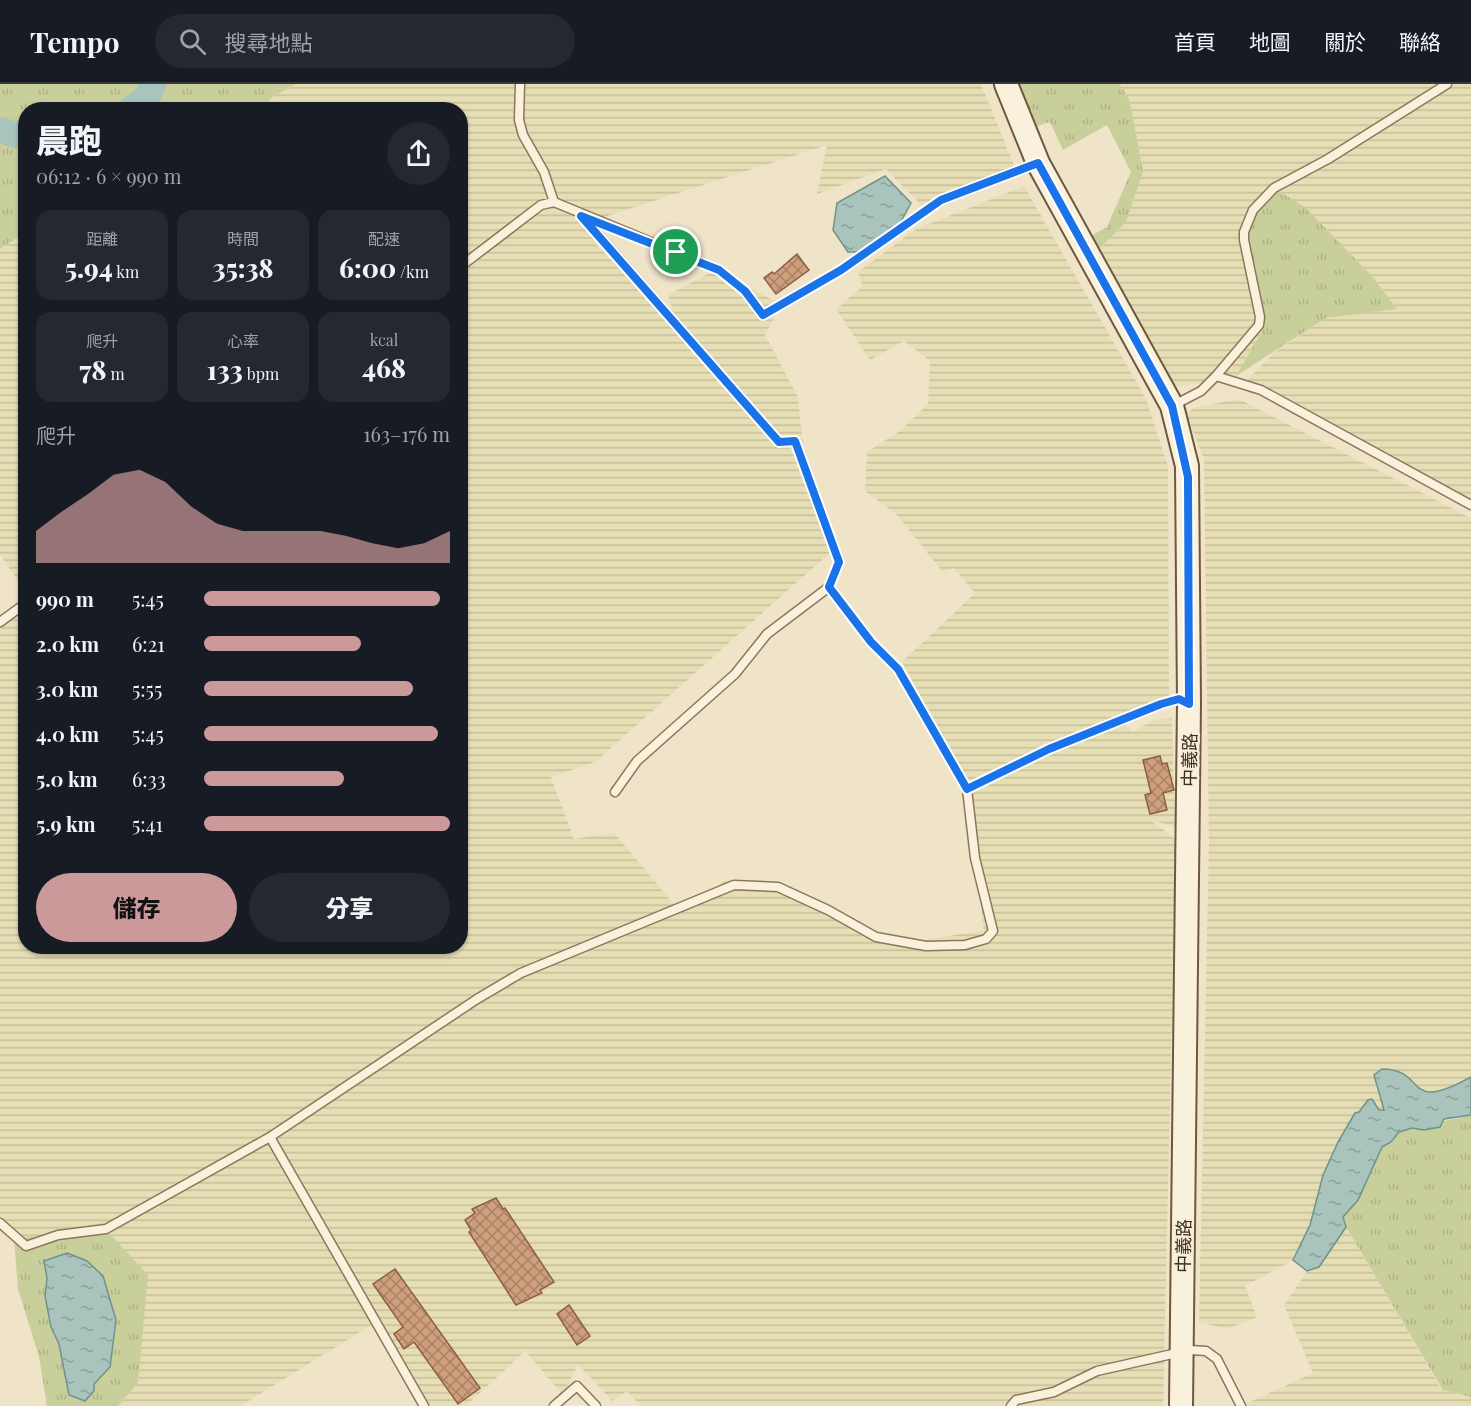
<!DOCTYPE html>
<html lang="zh-TW">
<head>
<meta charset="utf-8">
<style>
	body { margin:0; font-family:"Playfair Display","Noto Sans TC",serif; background:#242831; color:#f1f3f6; height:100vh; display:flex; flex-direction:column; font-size:22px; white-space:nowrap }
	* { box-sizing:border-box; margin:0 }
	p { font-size:20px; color:#9ea1a6 }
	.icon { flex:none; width:33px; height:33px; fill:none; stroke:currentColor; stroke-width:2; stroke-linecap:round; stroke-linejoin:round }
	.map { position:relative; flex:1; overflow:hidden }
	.details { position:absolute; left:18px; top:18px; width:450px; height:852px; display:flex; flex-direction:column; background:#171b24; border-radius:24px; box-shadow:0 2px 4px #0004 }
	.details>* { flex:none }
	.pin { position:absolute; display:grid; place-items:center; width:51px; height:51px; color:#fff; margin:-26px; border:3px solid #fff; border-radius:50%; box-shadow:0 2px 6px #0007 }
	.round { display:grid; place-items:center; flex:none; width:63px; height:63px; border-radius:32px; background:#242831 }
	.head { display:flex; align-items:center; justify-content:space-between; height:102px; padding:0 18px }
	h1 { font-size:33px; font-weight:800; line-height:45px }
	.figures { display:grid; grid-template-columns:repeat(3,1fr); gap:9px; height:102px; padding:6px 18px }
	.figures div { display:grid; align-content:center; border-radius:15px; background:#242831; text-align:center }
	.figures b { font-size:26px; font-weight:800 }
	.figures small { font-size:16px; font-weight:400 }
	.figures p { font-size:16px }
	.chart { height:168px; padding:12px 18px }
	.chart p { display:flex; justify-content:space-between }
	.chart svg { width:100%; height:108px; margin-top:6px; fill:#cc999b; opacity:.7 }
	.action { display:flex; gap:12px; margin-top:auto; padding:12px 18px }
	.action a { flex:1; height:69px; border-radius:36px; background:#cc999b; color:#111; font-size:24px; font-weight:800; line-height:69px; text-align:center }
	.action a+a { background:#242831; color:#f1f3f6 }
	ul { padding:0 18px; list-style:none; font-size:20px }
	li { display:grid; grid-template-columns:96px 72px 1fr; align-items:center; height:45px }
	li i { height:15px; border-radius:8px; background:#cc999b }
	header { display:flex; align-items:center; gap:36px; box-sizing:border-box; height:84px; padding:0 30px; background:#171b24; border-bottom:2px solid #363941 }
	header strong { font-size:28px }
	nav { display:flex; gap:33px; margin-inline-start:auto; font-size:21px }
	.search { width:420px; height:54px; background:#242831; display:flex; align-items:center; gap:15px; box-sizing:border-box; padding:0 21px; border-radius:33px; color:#9ea1a6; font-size:22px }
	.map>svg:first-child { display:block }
	.farmland { fill:url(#farmland-rules) }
	.grass { fill:url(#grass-tufts) }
	.water { fill:url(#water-ripples); stroke:#6f938a; stroke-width:1.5 }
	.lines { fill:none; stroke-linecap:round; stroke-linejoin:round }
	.river { stroke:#a9c4bc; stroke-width:26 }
	.building { fill:url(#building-cross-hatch); stroke:#8d5f41; stroke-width:1.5 }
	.lane-casing { stroke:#8d765c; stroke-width:11 }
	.secondary-casing { stroke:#6f573f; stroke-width:26 }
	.lane { stroke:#faf1dc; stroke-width:8 }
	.secondary { stroke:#faf1dc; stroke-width:22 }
	.route-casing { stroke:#fff; stroke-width:12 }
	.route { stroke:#1a73e8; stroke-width:8 }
	.labels { text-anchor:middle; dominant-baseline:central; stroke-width:4.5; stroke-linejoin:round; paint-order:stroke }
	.street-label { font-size:18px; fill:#3d2e20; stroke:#f7eed8 }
</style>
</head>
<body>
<header>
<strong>Tempo</strong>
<div class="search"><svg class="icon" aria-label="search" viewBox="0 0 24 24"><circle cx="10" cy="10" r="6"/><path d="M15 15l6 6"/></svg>搜尋地點</div>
<nav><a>首頁</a><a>地圖</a><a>關於</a><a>聯絡</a></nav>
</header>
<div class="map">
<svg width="1471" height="1322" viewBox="0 0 1471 1322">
	<defs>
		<pattern id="farmland-rules" width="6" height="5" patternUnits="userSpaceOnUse" patternTransform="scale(1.5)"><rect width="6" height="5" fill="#e6deb5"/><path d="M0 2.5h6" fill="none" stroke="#c6bf9b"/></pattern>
		<pattern id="grass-tufts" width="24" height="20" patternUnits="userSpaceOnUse" patternTransform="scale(1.5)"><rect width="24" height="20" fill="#c9cf9b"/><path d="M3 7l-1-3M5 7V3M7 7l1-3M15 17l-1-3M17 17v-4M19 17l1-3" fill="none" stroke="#aeb285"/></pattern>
		<pattern id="water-ripples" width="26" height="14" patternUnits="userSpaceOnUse" patternTransform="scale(1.5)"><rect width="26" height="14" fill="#a9c4bc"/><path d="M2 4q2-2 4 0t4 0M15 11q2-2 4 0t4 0" fill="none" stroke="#8ba098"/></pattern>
		<pattern id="building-cross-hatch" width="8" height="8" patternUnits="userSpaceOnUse" patternTransform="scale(1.5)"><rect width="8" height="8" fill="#cf9f7d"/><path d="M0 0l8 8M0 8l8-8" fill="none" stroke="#a98266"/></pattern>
	</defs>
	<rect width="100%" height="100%" fill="#f0e4c8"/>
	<!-- farmland -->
	<path class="farmland" d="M296 0H981L1015 84 922 122 886 85 817 110 827 61 595 136 594 158 679 246 668 211 713 187 782 220 765 251 798 313 804 371 832 467 595 678 551 693 574 755 614 749 679 826 727 796 777 801 848 843 920 856 984 847 965 692 902 578 975 509 954 484 943 488 896 430 865 407 867 368 900 347 928 320 930 277 904 257 870 276 836 225 863 202 858 188 916 145 1024 102 1146 315 1168 382 1169 614 1117 635 1133 648 1154 636 1172 634 1175 742 1152 737 1176 756 1163 1322H641L627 1307 612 1317 578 1280 563 1311 525 1267 466 1322H427L378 1237 240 1322H118L138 1299 0 1140V540L25 520 26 862H460V26L265 25 272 13Z
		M1120 0H1471V422L1245 298 1275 268 1326 234 1397 225 1371 191 1306 124 1242 144 1262 214 1265 242 1236 292 1175 303 1097 167 1126 138 1143 88 1130 17Z
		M25 148V506L0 471V165Z
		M1239 315 1471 434V993L1449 1006 1434 1010 1421 1007 1410 998 1376 1000 1384 1026H1379L1372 1016 1359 1028 1355 1029 1338 1058 1323 1091 1310 1141 1293 1176 1245 1202 1257 1233 1227 1245 1199 1238 1209 759 1204 375 1186 329 1197 323Z
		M1346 1143 1442 1306 1471 1313V1322H1241L1313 1289 1284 1221 1307 1187 1319 1183Z"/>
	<!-- grass -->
	<path class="grass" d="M0 0H296L272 13 264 25 26 26 25 148 0 165Z
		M1017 0H1120L1130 17 1143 88 1126 138 1097 167 1089 153 1107 143 1131 88 1107 41 1063 66 1050 38 1035 43Z
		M1274 104 1306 124 1371 191 1397 225 1326 234 1236 292 1265 242 1262 214 1242 144Z
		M1471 1031V1313L1443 1306 1346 1143 1343 1133 1358 1116 1382 1063 1391 1058 1399 1048 1412 1044 1424 1046C1445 1034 1450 1037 1471 1031Z
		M107 1147 148 1191 138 1299 118 1322H47L39 1273 18 1205 14 1154Z"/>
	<!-- water -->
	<path class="water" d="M885 92 911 119 897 145 867 168H848L833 146 837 119Z
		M1382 985C1428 985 1403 1031 1471 993V1031L1444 1035 1440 1043 1424 1046 1412 1044 1399 1048 1391 1058 1382 1063 1358 1116 1343 1133 1346 1143 1319 1183 1307 1187 1293 1176 1310 1141 1323 1091 1338 1058 1355 1029 1359 1028 1368 1016 1372 1015 1379 1026H1384L1374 991Z
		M67 1169 87 1177 103 1192 116 1236 110 1283 94 1300V1307L85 1317 69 1311 59 1260 51 1243 45 1212 47 1194 44 1177Z"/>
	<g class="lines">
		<!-- river -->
		<path class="river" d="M130 26 148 12 153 0
			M0 46 16 51 26 50"/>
	</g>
	<!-- building -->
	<path class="building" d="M797 170 809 186 776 210 764 194 772 188 774 190Z
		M1160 672 1162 680 1167 679 1174 706 1163 709 1167 726 1150 730 1145 711 1151 709 1143 676Z
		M496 1114 503 1125 505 1124 554 1198 540 1206 542 1209 516 1221 469 1148 471 1146 465 1136 475 1129 472 1125Z
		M395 1185 480 1304 458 1320 414 1258 404 1265 394 1250 403 1243 373 1200Z
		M569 1221 590 1252 577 1261 557 1230Z"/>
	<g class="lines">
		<defs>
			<path id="lane" d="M520 0 519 36 523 51 544 88 554 118
				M581 131 779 358 795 357 839 478 829 503 767 550 735 590 637 677 615 708
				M460 183 541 121 554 118 719 186 745 207 763 231 841 186 941 116 1037 79
				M1216 292 1259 241 1260 233 1244 156V148L1253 126 1274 104 1328 75 1447 0
				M1174 321 1201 307 1216 292 1261 306 1471 421
				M829 503 871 558 898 585 967 705
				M0 538 26 519
				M270 1053 424 1322
				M0 1139 26 1162 58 1151 106 1145 270 1053 477 915 521 889 734 801 778 803 828 826 876 853 926 862 965 861 986 855 993 847 975 774 967 705 1049 665 1161 620 1179 615 1186 618
				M554 1322 577 1302 596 1322
				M1011 1322 1016 1316 1054 1308 1097 1287 1190 1266 1206 1267 1217 1275 1241 1322"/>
			<path id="secondary" d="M1006 0 1038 79 1172 322 1187 382 1189 619 1181 1322"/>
		</defs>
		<!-- lane casing -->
		<use href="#lane" class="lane-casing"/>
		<!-- secondary casing -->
		<use href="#secondary" class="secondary-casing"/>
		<!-- lane -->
		<use href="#lane" class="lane"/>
		<!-- secondary -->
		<use href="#secondary" class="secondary"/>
	</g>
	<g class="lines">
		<defs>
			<path id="route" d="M1038 79 1172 322 1188 393 1189 620 1179 615 1161 620 1049 665 967 705 898 585 871 558 829 503 839 478 795 357 779 358 581 132 719 186 745 207 763 231 841 186 941 116Z"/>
		</defs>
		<!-- route casing -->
		<use href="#route" class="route-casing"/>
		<!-- route -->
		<use href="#route" class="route"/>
	</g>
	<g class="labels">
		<!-- street labels -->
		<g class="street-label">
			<text transform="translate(1189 676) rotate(-89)">中義路</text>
			<text transform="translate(1183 1162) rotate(-89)">中義路</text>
		</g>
	</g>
</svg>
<div class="pin" style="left:676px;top:168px;background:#1e9e55"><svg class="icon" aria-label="arrive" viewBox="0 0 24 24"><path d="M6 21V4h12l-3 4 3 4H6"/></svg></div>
<section class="details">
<div class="head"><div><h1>晨跑</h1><p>06:12 · 6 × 990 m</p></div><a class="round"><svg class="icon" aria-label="share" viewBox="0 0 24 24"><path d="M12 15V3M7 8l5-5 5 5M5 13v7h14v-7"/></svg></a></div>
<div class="figures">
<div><p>距離</p><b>5.94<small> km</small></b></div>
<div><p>時間</p><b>35:38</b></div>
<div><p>配速</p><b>6:00<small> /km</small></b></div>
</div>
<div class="figures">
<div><p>爬升</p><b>78<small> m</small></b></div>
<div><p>心率</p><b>133<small> bpm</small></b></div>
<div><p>kcal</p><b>468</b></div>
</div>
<div class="chart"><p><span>爬升</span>163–176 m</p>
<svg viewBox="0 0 160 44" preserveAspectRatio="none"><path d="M0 44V31L10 23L20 16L30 8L40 6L50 11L60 21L70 28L80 31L90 31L100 31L110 31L120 33L130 36L140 38L150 36L160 31V44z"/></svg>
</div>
<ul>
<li><b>990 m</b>5:45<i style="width:96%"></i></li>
<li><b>2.0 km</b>6:21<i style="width:64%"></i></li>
<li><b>3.0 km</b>5:55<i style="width:85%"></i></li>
<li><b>4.0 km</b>5:45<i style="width:95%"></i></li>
<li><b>5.0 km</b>6:33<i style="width:57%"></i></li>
<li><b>5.9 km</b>5:41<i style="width:100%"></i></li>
</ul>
<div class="action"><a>儲存</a><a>分享</a></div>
</section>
</div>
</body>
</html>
